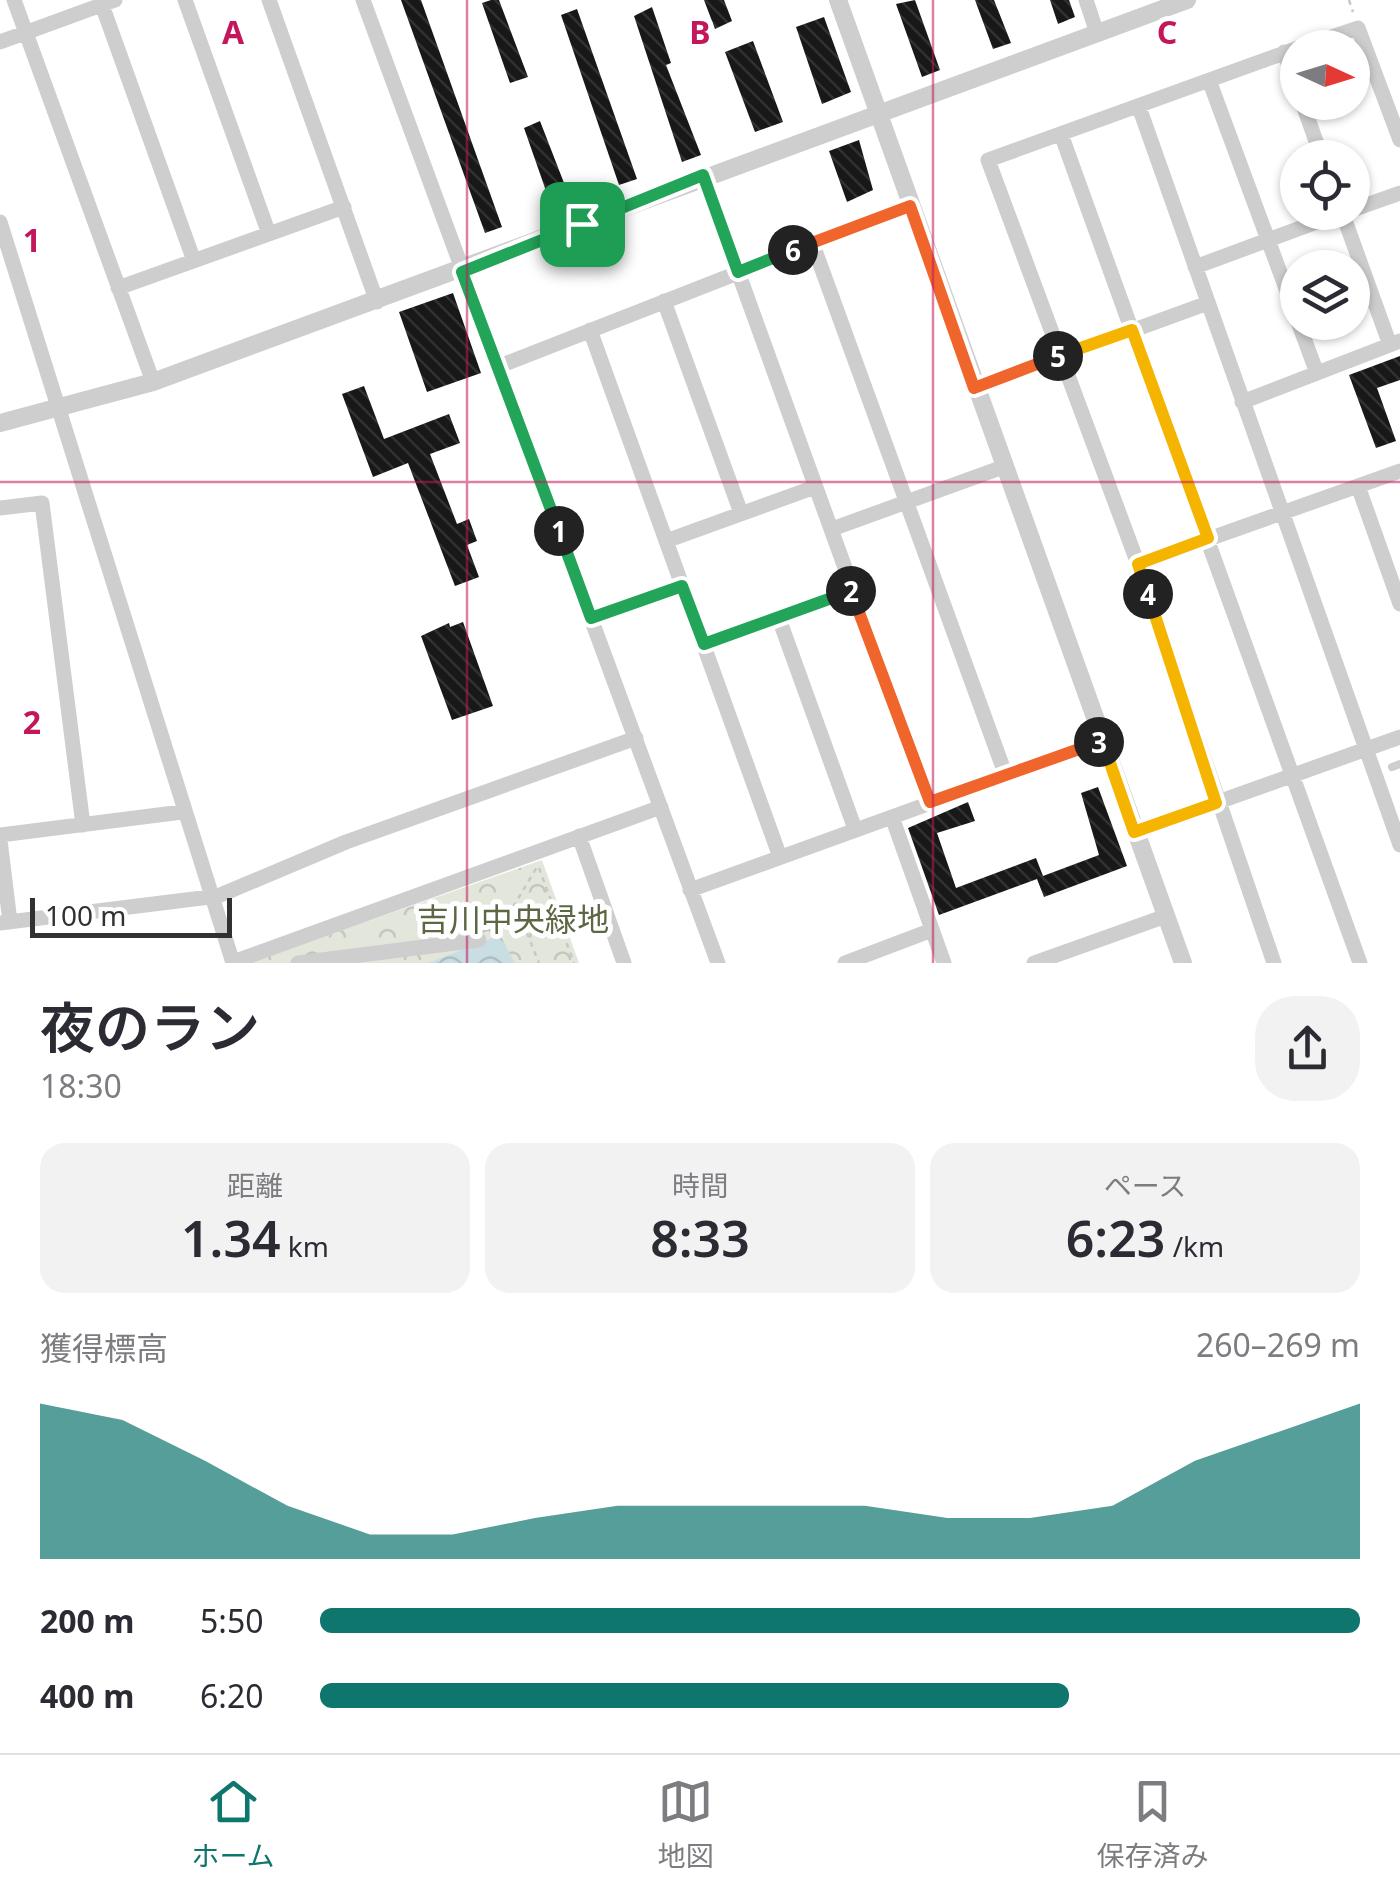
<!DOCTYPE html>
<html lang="ja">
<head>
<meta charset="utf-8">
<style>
	body { margin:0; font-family:"Noto Sans","Noto Sans JP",sans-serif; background:#f2f2f3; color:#2b2b33; height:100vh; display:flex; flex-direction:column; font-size:38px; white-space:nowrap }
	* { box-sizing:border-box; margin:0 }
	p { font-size:32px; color:#7c7c81 }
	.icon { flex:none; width:55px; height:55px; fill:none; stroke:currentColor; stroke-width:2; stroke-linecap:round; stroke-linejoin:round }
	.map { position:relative; height:963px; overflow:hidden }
	.sheet { display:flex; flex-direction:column; background:#fff; flex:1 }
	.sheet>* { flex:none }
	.needle { width:65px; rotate:94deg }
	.buttons { position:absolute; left:1280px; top:30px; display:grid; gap:20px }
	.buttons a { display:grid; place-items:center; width:90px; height:90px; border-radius:50%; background:#fff; box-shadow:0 2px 8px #0004; font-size:50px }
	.scale { position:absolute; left:30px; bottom:25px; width:202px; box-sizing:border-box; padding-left:10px; border:5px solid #313131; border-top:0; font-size:28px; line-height:35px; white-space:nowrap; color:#313131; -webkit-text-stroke:8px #fff; paint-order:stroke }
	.pin { position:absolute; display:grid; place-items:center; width:85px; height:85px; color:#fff; margin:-42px; border-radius:20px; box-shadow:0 5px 15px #0006 }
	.km { position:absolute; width:50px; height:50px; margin:-25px; border-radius:50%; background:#222; color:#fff; font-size:28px; line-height:50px; text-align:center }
	.round { display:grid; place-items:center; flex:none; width:105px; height:105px; border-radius:40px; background:#f2f2f3 }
	.overview { display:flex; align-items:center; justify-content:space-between; height:170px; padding:0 40px }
	h1 { font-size:55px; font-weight:600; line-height:75px }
	.metrics { display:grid; grid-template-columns:repeat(3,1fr); gap:15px; height:170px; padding:10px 40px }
	.metrics div { display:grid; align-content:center; border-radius:25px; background:#f2f2f3; text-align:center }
	.metrics b { font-size:50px; font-weight:600 }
	.metrics small { font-size:28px; font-weight:400 }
	.metrics p { font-size:28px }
	.chart { height:280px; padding:20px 40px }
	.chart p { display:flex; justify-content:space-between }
	.chart svg { width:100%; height:180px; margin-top:10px; fill:#0f766e; opacity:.7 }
	ul { padding:0 40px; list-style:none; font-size:32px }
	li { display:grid; grid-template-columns:160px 120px 1fr; align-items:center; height:75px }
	li i { height:25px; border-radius:12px; background:#0f766e }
	.tab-bar { display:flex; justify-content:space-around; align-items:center; height:140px; border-top:2px solid #e1e1e2; background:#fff; font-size:28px; color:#7c7c81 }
	.tab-bar a { display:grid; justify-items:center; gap:5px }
	.tab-bar .active { color:#0f766e }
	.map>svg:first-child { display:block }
	.park { fill:url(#park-crowns) }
	.water { fill:url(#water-waves) }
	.building { fill:url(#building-back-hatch) }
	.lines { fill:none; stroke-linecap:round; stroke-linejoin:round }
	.path { stroke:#c8c8c8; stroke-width:2.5; stroke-dasharray:5 5; stroke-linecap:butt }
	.service { stroke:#cecece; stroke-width:8 }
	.minor { stroke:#cecece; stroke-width:15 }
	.tertiary { stroke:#cecece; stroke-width:18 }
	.split-1-casing { stroke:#fff; stroke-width:20 }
	.split-2-casing { stroke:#fff; stroke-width:20 }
	.split-3-casing { stroke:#fff; stroke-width:20 }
	.split-4-casing { stroke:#fff; stroke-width:20 }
	.split-5-casing { stroke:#fff; stroke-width:20 }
	.split-6-casing { stroke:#fff; stroke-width:20 }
	.split-7-casing { stroke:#fff; stroke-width:20 }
	.split-1 { stroke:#22a559; stroke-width:12 }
	.split-2 { stroke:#22a559; stroke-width:12 }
	.split-3 { stroke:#f0652b; stroke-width:12 }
	.split-4 { stroke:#f5b400; stroke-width:12 }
	.split-5 { stroke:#f5b400; stroke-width:12 }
	.split-6 { stroke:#f0652b; stroke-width:12 }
	.split-7 { stroke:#22a559; stroke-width:12 }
	.grid { fill:none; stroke:#c2185b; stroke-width:2.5; stroke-opacity:0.55 }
	.labels { text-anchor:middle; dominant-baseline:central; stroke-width:10; stroke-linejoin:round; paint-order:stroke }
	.park-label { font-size:32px; fill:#5b6843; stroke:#fff }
	.grid-label { font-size:32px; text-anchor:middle; font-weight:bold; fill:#c2185b; stroke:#fff; stroke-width:10; stroke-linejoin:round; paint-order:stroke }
</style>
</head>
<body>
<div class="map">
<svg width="1400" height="963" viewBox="0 0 1400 963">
	<defs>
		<pattern id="park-crowns" width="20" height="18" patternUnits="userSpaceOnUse" patternTransform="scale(2.5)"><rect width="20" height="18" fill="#e3e7db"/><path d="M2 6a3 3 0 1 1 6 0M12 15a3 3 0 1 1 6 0" fill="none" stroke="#c3c7bc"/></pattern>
		<pattern id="water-waves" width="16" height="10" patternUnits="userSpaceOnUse" patternTransform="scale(2.5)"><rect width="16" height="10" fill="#c8dee3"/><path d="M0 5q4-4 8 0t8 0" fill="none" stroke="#acbfc3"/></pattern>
		<pattern id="building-back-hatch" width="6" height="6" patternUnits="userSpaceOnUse" patternTransform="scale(2.5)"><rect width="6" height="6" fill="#181818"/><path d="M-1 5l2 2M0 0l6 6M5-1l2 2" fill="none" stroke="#313131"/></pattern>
	</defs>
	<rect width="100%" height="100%" fill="#fff"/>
	<!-- park -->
	<path class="park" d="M542 860 579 963H249Z"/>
	<!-- water -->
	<path class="water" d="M500 935 515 963H428Z"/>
	<!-- building -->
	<path class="building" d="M401 0H421L502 227 485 233Z
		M491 0H499L528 77 510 83 482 3Z
		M704 0H724L732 21 715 29Z
		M915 0 940 70 922 77 896 4Z
		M975 0H994L1011 43 993 49Z
		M1050 0H1069L1075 17 1058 24Z
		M652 7 671 63 666 65 701 155 682 162 634 16Z
		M577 9 637 179 619 185 561 15Z
		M824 17 851 92 822 104 796 27Z
		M753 41 783 122 755 132 725 52Z
		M540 121 571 201 552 208 524 128Z
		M859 140 873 190 847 202 829 151Z
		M453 293 481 373 427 392 399 312Z
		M1400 356V380L1377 388 1396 441 1376 448 1349 375Z
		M364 386 384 439 449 414 460 443 430 454 457 524 469 519 477 541 467 545 479 577 455 586 408 463 373 477 342 394Z
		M463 622 493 706 452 720 421 636 449 623 450 627Z
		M1098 787 1127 866 1044 897 1037 879 939 915 908 828 968 802 975 821 937 833 956 888 1036 858 1043 876 1099 855 1081 793Z"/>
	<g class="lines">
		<!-- path -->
		<path class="path" d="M1349 0 1353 12
			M539 868 574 963
			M513 907 537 867
			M435 930 502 907 519 913 539 963"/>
		<!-- service -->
		<path class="service" d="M1392 767 1400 764"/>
		<!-- minor -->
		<path class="minor" d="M14 0 153 382
			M185 0 269 234
			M269 0 377 302
			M363 0 718 963
			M1086 0 1097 33
			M102 5 194 261
			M0 42 115 0
			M1298 48 1358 28 1400 140
			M1284 52 1298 90
			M1209 80 1298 321
			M1302 102 1322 158
			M1139 107 1400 845
			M1061 134 1360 963
			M703 175 930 803
			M1352 210 1400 193
			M1342 212 1390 345
			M0 222 233 963
			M812 242 1006 776
			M1195 267 1344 212
			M118 288 344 207
			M664 301 741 513
			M1298 322 1317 373
			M590 330 780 857
			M497 367 909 206
			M975 388 1208 303
			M1242 402 1400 341
			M1358 486 1400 604
			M0 508 42 503 83 825
			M832 529 1003 467
			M666 541 815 487
			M1138 564 1400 471
			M778 616 855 829
			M591 618 682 586
			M704 643 853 591
			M892 817 944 963
			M1134 832 1400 737
			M0 835 182 812
			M579 836 624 963
			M0 840 10 922
			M690 890 1102 741
			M0 923 218 896 346 842 636 738
			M233 962 661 807
			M298 963 479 940
			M845 963 932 930
			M1034 963 1166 916
			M1274 963 1138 564 988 160 1298 48"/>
		<!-- tertiary -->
		<path class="tertiary" d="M838 0 1183 963
			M0 423 153 382 1187 0"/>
	</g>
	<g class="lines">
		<defs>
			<path id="split-1" d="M559 531 462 272 582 224"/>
			<path id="split-2" d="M559 531 591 618 682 586 704 644 851 591"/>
			<path id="split-3" d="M851 591 930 802 1099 742"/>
			<path id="split-4" d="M1099 742 1102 740 1134 832 1216 803 1148 594"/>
			<path id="split-5" d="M1058 356 1132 330 1208 538 1138 564 1148 594"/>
			<path id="split-6" d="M793 250 910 206 974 388 1058 356"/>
			<path id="split-7" d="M582 224 703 175 738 272 793 250"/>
		</defs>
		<!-- split-1 casing -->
		<use href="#split-1" class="split-1-casing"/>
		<!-- split-2 casing -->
		<use href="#split-2" class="split-2-casing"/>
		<!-- split-3 casing -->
		<use href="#split-3" class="split-3-casing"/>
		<!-- split-4 casing -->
		<use href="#split-4" class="split-4-casing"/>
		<!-- split-5 casing -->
		<use href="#split-5" class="split-5-casing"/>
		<!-- split-6 casing -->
		<use href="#split-6" class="split-6-casing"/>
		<!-- split-7 casing -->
		<use href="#split-7" class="split-7-casing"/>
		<!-- split-1 -->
		<use href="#split-1" class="split-1"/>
		<!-- split-2 -->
		<use href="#split-2" class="split-2"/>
		<!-- split-3 -->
		<use href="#split-3" class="split-3"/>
		<!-- split-4 -->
		<use href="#split-4" class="split-4"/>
		<!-- split-5 -->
		<use href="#split-5" class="split-5"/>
		<!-- split-6 -->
		<use href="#split-6" class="split-6"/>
		<!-- split-7 -->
		<use href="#split-7" class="split-7"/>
	</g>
	<!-- grid -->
	<path class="grid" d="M467 0V963M933 0V963M0 482H1400"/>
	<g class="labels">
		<!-- park labels -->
		<g class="park-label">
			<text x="513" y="918">吉川中央緑地</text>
		</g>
	</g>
	<g class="grid-label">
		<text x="233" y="44">A</text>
		<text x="700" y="44">B</text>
		<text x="1167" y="44">C</text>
		<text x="32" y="252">1</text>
		<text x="32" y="734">2</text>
	</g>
</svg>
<div class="buttons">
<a><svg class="needle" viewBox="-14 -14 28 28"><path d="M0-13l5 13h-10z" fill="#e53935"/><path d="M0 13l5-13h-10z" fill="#7c7c81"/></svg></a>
<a><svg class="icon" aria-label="locate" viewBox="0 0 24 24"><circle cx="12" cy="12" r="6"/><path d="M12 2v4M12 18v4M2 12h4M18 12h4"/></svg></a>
<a><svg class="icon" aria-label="layers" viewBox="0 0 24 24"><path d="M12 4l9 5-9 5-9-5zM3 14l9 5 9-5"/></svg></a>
</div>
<div class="scale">100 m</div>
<div class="pin" style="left:582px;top:224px;background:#1e9e55"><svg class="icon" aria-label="arrive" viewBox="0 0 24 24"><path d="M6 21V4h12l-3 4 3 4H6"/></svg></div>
<b class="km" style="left:559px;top:531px">1</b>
<b class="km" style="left:851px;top:591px">2</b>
<b class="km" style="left:1099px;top:742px">3</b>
<b class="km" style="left:1148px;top:594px">4</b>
<b class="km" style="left:1058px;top:356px">5</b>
<b class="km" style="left:793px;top:250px">6</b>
</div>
<section class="sheet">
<div class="overview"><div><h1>夜のラン</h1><p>18:30</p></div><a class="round"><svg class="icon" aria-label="share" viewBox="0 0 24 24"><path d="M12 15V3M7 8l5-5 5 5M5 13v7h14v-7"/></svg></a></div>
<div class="metrics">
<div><p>距離</p><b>1.34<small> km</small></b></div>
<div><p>時間</p><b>8:33</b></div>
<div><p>ペース</p><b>6:23<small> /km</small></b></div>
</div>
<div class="chart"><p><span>獲得標高</span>260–269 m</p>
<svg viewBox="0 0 160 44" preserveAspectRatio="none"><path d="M0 44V6L10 10L20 20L30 31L40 38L50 38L60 34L70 31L80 31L90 31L100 31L110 34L120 34L130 31L140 20L150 13L160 6V44z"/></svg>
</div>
<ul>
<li><b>200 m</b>5:50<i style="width:100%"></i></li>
<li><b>400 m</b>6:20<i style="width:72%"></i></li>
</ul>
</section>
<nav class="tab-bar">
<a class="active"><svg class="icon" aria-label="home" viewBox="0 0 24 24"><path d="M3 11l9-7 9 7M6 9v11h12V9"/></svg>ホーム</a>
<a><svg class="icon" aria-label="map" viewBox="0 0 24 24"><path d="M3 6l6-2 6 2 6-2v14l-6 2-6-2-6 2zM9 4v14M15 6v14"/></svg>地図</a>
<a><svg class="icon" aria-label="saved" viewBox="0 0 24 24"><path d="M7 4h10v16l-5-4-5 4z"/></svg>保存済み</a>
</nav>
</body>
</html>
